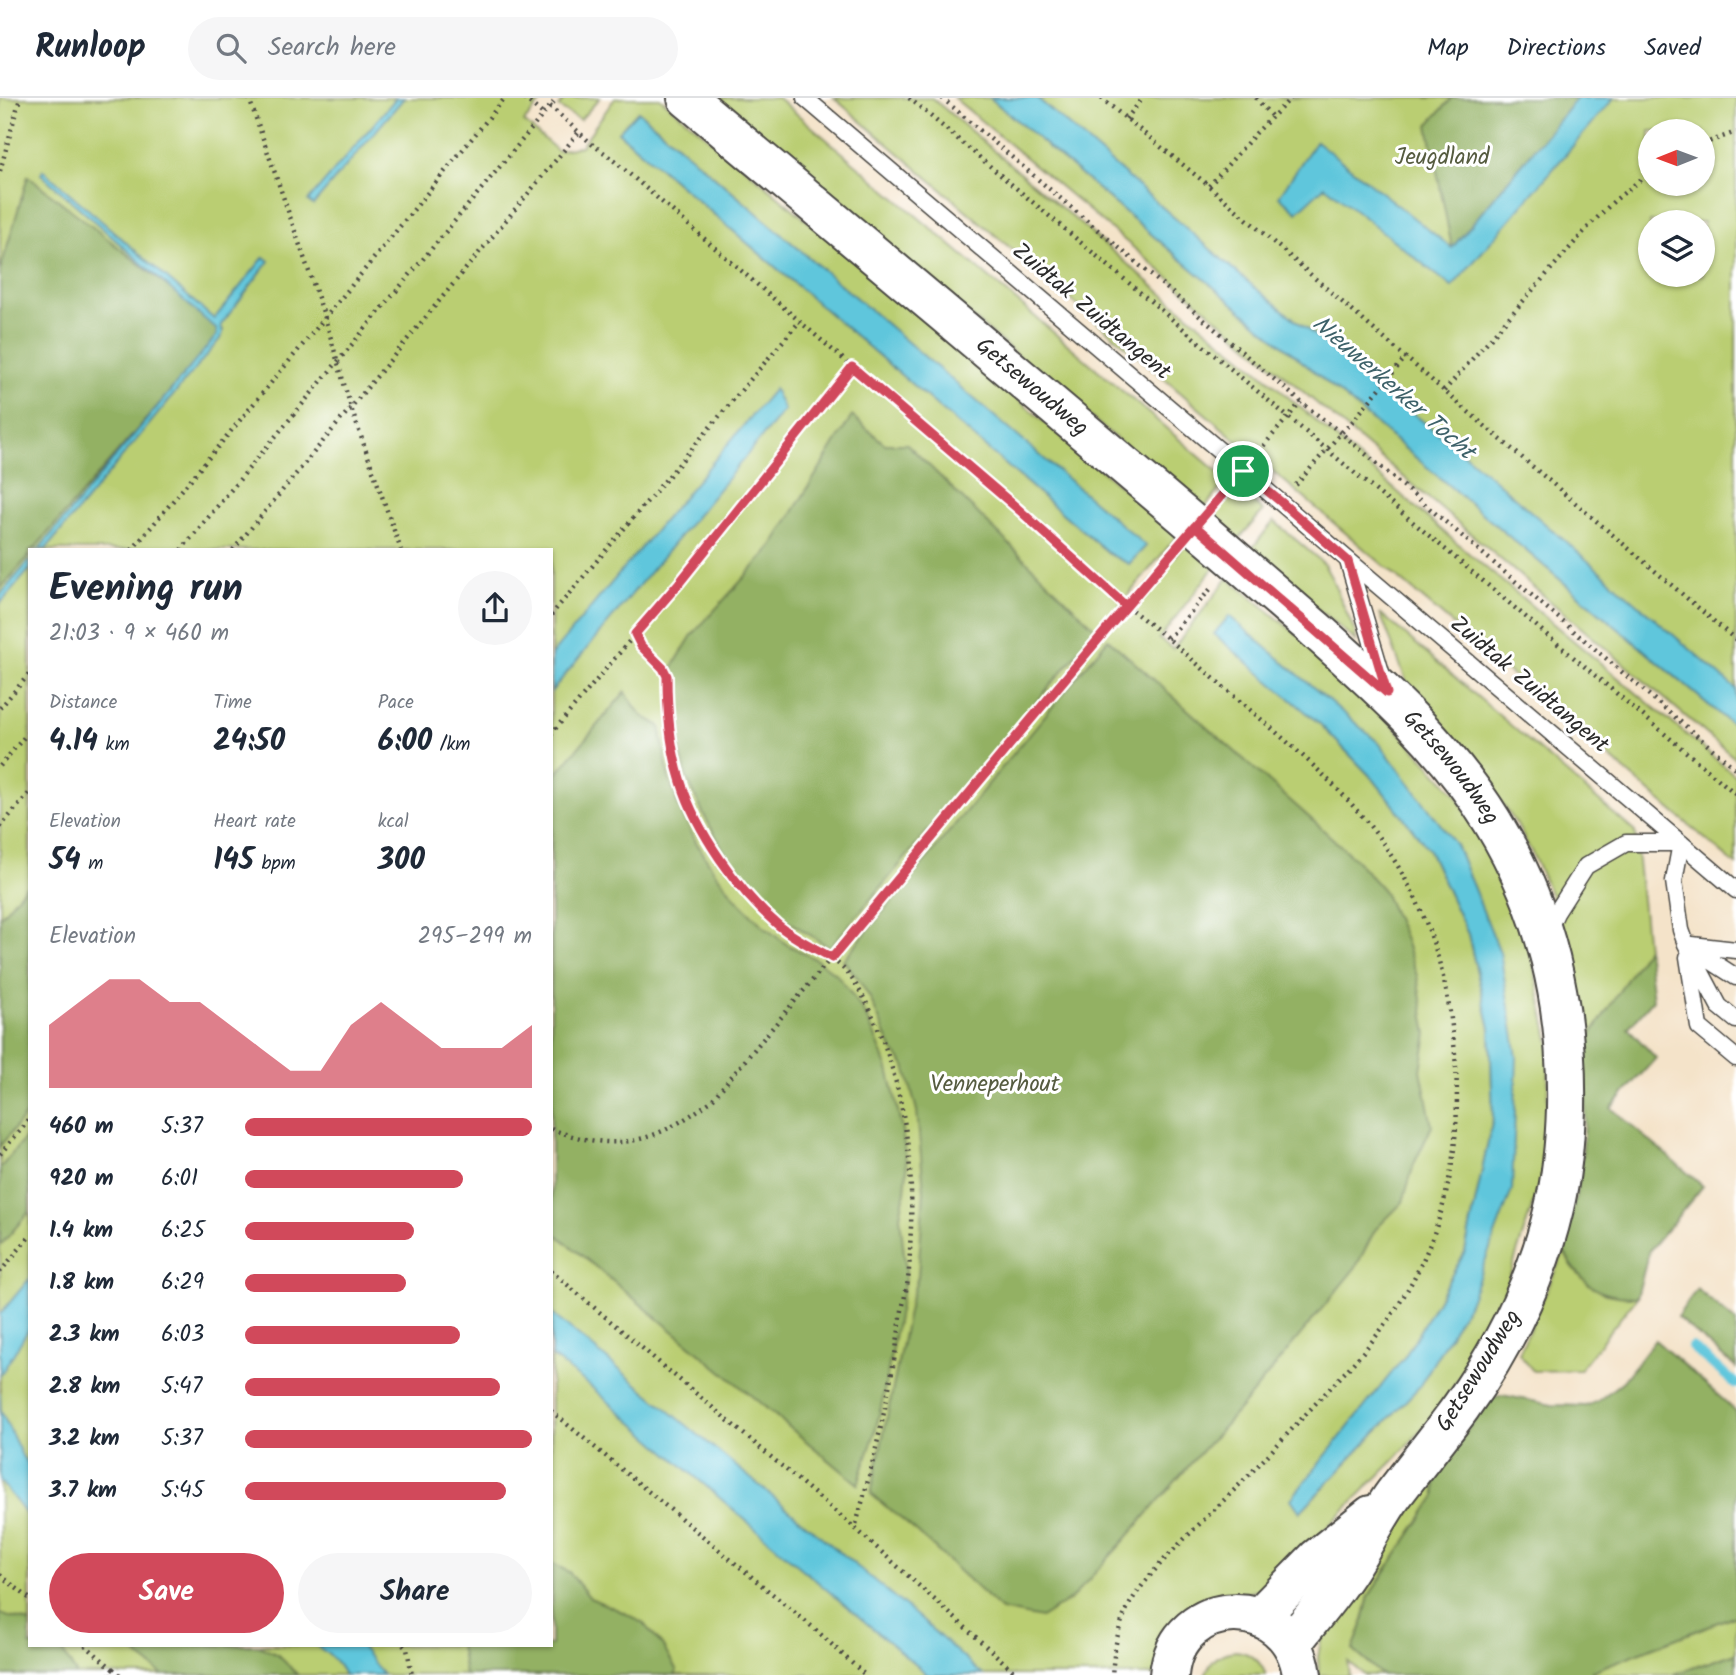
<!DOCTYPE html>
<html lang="en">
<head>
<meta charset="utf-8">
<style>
	body { margin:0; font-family:Kalam,sans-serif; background:#f6f6f7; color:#1f2937; height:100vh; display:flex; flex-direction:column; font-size:26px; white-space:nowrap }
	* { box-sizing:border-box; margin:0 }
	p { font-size:23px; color:#747a83 }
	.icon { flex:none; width:38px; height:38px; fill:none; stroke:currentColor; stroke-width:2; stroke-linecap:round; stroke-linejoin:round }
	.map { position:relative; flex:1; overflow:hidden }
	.side { position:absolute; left:28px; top:450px; width:525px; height:1099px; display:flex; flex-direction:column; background:#fff; border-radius:0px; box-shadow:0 2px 5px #0004 }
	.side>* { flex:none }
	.needle { width:46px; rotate:269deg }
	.buttons { position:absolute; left:1638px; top:21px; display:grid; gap:14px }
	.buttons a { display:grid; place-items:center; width:77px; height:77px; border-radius:50%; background:#fff; box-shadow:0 2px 5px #0004; font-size:35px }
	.pin { position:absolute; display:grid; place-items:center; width:60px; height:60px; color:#fff; margin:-30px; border:4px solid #fff; border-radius:50%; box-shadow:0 2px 7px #0007 }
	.round { display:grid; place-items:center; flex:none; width:74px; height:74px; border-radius:37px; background:#f6f6f7 }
	.head { display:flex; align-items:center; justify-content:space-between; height:119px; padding:0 21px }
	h1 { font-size:38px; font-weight:800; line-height:52px }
	.stats { display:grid; grid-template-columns:repeat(3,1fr); gap:10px; height:119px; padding:7px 21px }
	.stats div { display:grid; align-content:center }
	.stats b { font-size:30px; font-weight:800 }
	.stats small { font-size:19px; font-weight:400 }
	.stats p { font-size:19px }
	.chart { height:196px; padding:14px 21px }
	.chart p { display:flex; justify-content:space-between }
	.chart svg { width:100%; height:126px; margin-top:7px; fill:#d1495b; opacity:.7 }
	.button { display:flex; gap:14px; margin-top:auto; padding:14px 21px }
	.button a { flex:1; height:80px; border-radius:42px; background:#d1495b; color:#fff; font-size:28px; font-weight:800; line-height:80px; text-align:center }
	.button a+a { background:#f6f6f7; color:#1f2937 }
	ul { padding:0 21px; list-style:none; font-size:23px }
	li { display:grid; grid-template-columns:112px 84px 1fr; align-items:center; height:52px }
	li i { height:18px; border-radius:9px; background:#d1495b }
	header { display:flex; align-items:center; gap:42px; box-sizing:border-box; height:98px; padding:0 35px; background:#fff; border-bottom:2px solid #e0e1e3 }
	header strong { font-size:33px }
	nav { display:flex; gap:38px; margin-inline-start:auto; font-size:24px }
	.search { width:490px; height:63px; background:#f6f6f7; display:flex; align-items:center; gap:18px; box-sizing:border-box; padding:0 24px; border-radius:38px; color:#747a83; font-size:26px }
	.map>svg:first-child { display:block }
	.green { fill:#bace72; stroke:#727c4e; stroke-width:2; fill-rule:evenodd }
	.forest { fill:#93b164; stroke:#5f6e48; stroke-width:2 }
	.water { fill:#5fc6dc; stroke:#457884; stroke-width:2 }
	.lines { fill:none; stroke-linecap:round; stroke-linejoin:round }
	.stream { stroke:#5fc6dc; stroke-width:10 }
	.service-casing { stroke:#494743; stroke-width:19 }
	.secondary-casing { stroke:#494743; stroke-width:42 }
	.path { stroke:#494743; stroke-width:4.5; stroke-dasharray:2 5; stroke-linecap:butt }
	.service { stroke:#fff; stroke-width:16 }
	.secondary { stroke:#fff; stroke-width:38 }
	.route-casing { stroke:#fff; stroke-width:14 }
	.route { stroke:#d1495b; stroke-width:9 }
	.labels { text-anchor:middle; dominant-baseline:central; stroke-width:6; stroke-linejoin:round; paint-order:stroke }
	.park-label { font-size:23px; fill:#565c40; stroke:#fff }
	.street-label { font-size:23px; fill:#2b2b2b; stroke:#fff }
	.water-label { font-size:24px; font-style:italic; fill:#3d6169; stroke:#fff }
</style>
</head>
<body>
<header>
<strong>Runloop</strong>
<div class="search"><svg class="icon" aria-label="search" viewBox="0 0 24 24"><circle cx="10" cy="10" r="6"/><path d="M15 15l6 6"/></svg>Search here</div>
<nav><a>Map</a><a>Directions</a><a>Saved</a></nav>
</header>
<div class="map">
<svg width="1736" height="1577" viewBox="0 0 1736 1577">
	<rect width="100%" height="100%" fill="#fff"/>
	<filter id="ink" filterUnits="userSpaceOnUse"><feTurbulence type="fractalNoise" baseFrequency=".0143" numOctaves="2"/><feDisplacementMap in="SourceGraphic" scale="14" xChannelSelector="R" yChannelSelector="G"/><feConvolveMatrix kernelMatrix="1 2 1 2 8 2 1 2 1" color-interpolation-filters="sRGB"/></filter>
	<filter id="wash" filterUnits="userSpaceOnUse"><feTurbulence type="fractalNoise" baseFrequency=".00686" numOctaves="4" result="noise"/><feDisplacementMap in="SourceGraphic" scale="28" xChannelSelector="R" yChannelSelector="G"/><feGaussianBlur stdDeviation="1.57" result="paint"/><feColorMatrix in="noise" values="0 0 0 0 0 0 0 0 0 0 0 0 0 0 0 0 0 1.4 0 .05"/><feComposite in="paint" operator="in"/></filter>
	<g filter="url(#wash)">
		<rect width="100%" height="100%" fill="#f4e3c9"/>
		<!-- green -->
		<path class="green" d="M0 0H544L524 24 558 53 581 48 615 0H660L732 59 1178 437 1119 508 1126 513 1185 447 1215 468 1159 541 1173 551 1228 480 1349 579 1456 696 1524 822 1550 946 1544 1071 1500 1208 1440 1312 1394 1362 1267 1490 1218 1502 1155 1577H0ZM638 13 1145 448 1129 465 1111 457 618 34ZM30 452H551V1547H30ZM1321 627 1456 747 1517 959 1470 1203 1419 1289 1300 1414 1292 1401 1406 1257 1465 1154 1493 1020 1490 930 1468 836 1429 752 1374 682Z
			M566 0H600L580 22 558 9Z
			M712 0H778L1227 382 1202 413Z
			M834 0H932L1170 202 1256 271 1467 454 1736 678V767Z
			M954 0H990L1736 630V661L1141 156Z
			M1037 0H1736V594L1298 225 1248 184ZM1650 33H1703V86H1650ZM1650 124H1703V177H1650Z
			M1234 388 1263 413 1237 443 1208 419Z
			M1274 423 1323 465 1332 481 1355 534 1356 543 1249 454Z
			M1380 515 1635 734 1647 850 1583 950 1579 909 1565 841 1552 800 1533 757 1517 727 1470 658 1454 640 1413 600Z
			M1564 1153 1570 1165 1580 1178 1605 1196 1637 1199 1579 1272 1533 1273 1519 1255Z
			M1435 1377 1436 1398 1369 1498 1362 1527 1353 1552 1382 1577H1364L1347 1563 1349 1577H1319L1318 1558 1322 1537Z
			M1736 1517V1555L1672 1577H1594L1591 1573Z
			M1236 1553C1251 1555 1260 1562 1266 1577H1205C1211 1562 1220 1554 1236 1553Z"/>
		<!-- forest -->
		<path class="forest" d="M1452 0H1577L1452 150 1428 27Z
			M28 78 223 232 34 451 30 452V457L0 491V173Z
			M852 318 885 346H907L1097 532 830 850 781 818 752 790 728 760 705 719 687 681 680 651 674 612 672 570 692 537 771 450Z
			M1108 541 1319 728 1356 762 1383 792 1403 836 1417 878 1427 936 1421 972 1432 1028 1414 1066 1403 1104 1375 1132 1356 1169 1243 1307 1199 1356 1124 1443 1072 1500 1041 1520 1001 1512 917 1434 871 1396 890 1305 910 1204 918 1178 924 1093 917 1013 905 968 892 951 870 900 857 879 843 862Z
			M625 594 641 617 660 628 669 680 679 709 696 744 717 777 739 804 763 828 786 846 817 862 837 877 848 891 865 916 878 945 888 971 895 999 902 1032 907 1072 905 1094 900 1118 906 1175 882 1305 874 1338 858 1386 551 1132V682Z
			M30 788V1012L0 1048V819L25 789Z
			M1647 850 1653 902 1628 930 1656 960 1611 1010 1703 1088 1649 1153 1637 1199C1627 1199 1617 1199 1608 1196 1589 1192 1572 1170 1564 1153L1580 1077 1584 1036 1586 1002 1583 950Z
			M30 1034V1113L0 1148V1070Z
			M1697 1191 1736 1224V1270L1677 1219Z
			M1655 1242 1736 1313V1517L1592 1573 1594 1577H1382L1353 1552 1362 1527 1369 1498 1436 1398 1435 1377 1477 1318 1492 1300 1502 1297 1552 1307 1586 1308 1598 1303 1623 1283Z
			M551 1465 569 1474 590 1500 625 1515 644 1526 662 1547 677 1573 675 1577H465L460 1547H551Z
			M0 1515C9 1521 19 1519 30 1525V1547H57C66 1556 69 1566 77 1577H0Z
			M124 1547H257L278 1557 298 1577H163Z
			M1736 1555V1577H1672Z"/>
		<!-- water -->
		<path class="water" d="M396 0H404L313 107 308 103Z
			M990 0H1037L1248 184 1469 360 1736 591V630Z
			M1577 0H1614L1452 189 1325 88 1297 114 1279 98 1316 43 1452 150Z
			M638 13 710 75 1146 448 1129 466 1111 457 618 34Z
			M43 72 214 221 264 159 269 163 221 227 223 235 220 241 46 451 38 452 217 237 216 231 41 76Z
			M774 291 784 312 551 594V557Z
			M30 462V471L0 506V497Z
			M1229 518 1379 645 1456 747 1500 854 1517 959 1512 1092 1470 1203 1419 1289 1300 1414 1291 1401 1406 1257 1465 1154 1493 1020 1490 930 1468 836 1429 752 1374 682 1321 627 1214 536Z
			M30 1180V1229L0 1278V1216Z
			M551 1215 917 1518 983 1577H928L794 1464 589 1287 551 1258Z
			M0 1294 1 1313 22 1358 30 1369V1421L0 1383Z
			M315 1547H360L383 1577H344C337 1563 328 1555 315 1547Z"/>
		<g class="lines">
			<!-- stream -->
			<path class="stream" d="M1692 1249 1736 1286"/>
		</g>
	</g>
	<g filter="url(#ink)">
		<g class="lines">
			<defs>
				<path id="service" d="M805 0 1736 792
					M1348 463 1383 581
					M1547 834 1556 815 1586 768 1626 745H1681L1674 783 1681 832 1686 846 1719 908 1736 922
					M1692 847 1736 852
					M1688 848 1736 879
					M1688 859 1699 929 1736 960"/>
				<g id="secondary">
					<path id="s1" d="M687 0C847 133 1005 267 1164 401 1215 444 1265 488 1316 532 1381 590 1446 648 1492 723 1547 813 1568 906 1566 1010 1565 1043 1562 1077 1554 1110 1537 1182 1504 1249 1461 1309 1440 1338 1416 1367 1394 1396 1374 1423 1361 1455 1341 1482 1326 1504 1308 1524 1292 1545"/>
					<path d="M1259 1519 1317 1460 1371 1417"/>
					<path d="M1169 1577C1176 1496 1291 1493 1302 1577"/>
				</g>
			</defs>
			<!-- service casing -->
			<use href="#service" class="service-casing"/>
			<!-- secondary casing -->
			<use href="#secondary" class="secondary-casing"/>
			<!-- path -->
			<path class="path" d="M249 0 325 220 351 310 401 452
				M524 0 544 17
				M909 0 1736 696
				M942 0 1301 304 1341 335 1736 671
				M1101 0 1209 88 1458 305 1736 542
				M1256 0 1272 19
				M550 8 593 47 606 56C688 126 769 197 850 267 906 315 963 362 1018 411 1054 442 1088 475 1123 505 1139 518 1155 530 1171 543 1201 569 1231 596 1262 622 1320 672 1372 718 1408 786 1439 843 1452 906 1456 970 1461 1052 1446 1130 1402 1201 1380 1238 1349 1270 1319 1302 1287 1336 1256 1371 1222 1404 1193 1433 1147 1474 1128 1509 1117 1531 1114 1553 1112 1577
				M1126 21 1143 0
				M1703 46 1736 34
				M0 73 20 0
				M1209 88 1256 35 1291 0
				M1444 293 1590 127 1614 103 1650 74
				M1259 353 1301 304
				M1296 387 1341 335 1352 324 1406 259
				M132 452 325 220 505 0
				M181 452 557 0
				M233 452 579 34
				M551 517 800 223
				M635 536 641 548 663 570 667 578C667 613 670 648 680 682 694 730 739 793 776 825 799 845 830 853 849 877 864 896 874 920 883 943 905 1003 913 1066 911 1129 910 1147 910 1165 908 1182 906 1194 903 1206 901 1218 891 1290 875 1360 855 1430L1018 1577
				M1168 541 1213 488
				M0 610 30 575
				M551 636 680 483 852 269
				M0 668 30 632
				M0 729 30 694
				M551 1031C619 1056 654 1045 711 1003L1171 455
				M0 1056 30 1021
				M551 1173 855 1430
				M0 1174 30 1138
				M551 1313 816 1532 865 1577
				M0 1477 30 1501
				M85 1547 113 1571 110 1577
				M403 1547 407 1551 412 1577
				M113 1571 120 1577"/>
			<!-- service -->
			<use href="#service" class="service"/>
			<!-- secondary -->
			<use href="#secondary" class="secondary"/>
		</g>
	</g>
	<g class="lines" filter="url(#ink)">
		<defs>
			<path id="route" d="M1243 373C1103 533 968 697 832 860 813 849 793 840 777 826 738 793 696 733 681 684 670 650 667 613 667 578L663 570 641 548 635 536 680 484 852 269 1017 410 1126 508 1195 428 1387 595 1348 463 1281 404 1243 373"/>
		</defs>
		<!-- route casing -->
		<use href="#route" class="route-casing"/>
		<!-- route -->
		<use href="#route" class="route"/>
	</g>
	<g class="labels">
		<!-- park labels -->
		<g class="park-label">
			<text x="1442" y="60">Jeugdland</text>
			<text x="995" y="987">Venneperhout</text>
		</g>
		<!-- street labels -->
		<g class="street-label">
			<text transform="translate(1091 214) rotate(40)">Zuidtak Zuidtangent</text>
			<text stroke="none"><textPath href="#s1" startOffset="450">Getsewoudweg</textPath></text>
			<text transform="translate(1529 587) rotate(40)">Zuidtak Zuidtangent</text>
			<text stroke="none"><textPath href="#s1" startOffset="1017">Getsewoudweg</textPath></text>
			<text transform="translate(1479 1273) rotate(-58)">Getsewoudweg</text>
		</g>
		<!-- water labels -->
		<g class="water-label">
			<text transform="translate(1393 290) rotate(41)">Nieuwerkerker Tocht</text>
		</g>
	</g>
</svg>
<div class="buttons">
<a><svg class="needle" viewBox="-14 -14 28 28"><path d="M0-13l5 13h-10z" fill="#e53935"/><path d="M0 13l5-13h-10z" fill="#747a83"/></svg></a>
<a><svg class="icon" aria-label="layers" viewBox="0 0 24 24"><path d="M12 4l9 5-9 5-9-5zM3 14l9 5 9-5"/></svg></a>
</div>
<div class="pin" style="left:1243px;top:373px;background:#1e9e55"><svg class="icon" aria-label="arrive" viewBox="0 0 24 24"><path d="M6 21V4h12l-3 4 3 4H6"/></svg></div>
<section class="side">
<div class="head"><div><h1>Evening run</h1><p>21:03 · 9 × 460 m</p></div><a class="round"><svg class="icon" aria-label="share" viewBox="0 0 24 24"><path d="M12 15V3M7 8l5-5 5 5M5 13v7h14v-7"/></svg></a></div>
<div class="stats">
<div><p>Distance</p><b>4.14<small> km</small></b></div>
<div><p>Time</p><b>24:50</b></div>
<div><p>Pace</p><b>6:00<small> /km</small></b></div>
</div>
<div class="stats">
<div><p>Elevation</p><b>54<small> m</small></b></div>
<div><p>Heart rate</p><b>145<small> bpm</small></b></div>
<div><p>kcal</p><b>300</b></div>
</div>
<div class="chart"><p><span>Elevation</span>295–299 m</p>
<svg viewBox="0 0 160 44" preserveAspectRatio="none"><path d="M0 44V22L10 14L20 6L30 6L40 14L50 14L60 22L70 30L80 38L90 38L100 22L110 14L120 22L130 30L140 30L150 30L160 22V44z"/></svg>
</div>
<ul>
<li><b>460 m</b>5:37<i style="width:100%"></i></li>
<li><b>920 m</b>6:01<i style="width:76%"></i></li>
<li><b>1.4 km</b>6:25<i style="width:59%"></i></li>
<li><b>1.8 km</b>6:29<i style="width:56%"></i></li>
<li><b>2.3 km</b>6:03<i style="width:75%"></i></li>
<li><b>2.8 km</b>5:47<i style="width:89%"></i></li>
<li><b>3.2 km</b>5:37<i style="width:100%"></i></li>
<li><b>3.7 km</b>5:45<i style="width:91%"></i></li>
</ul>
<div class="button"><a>Save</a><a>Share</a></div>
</section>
</div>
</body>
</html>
